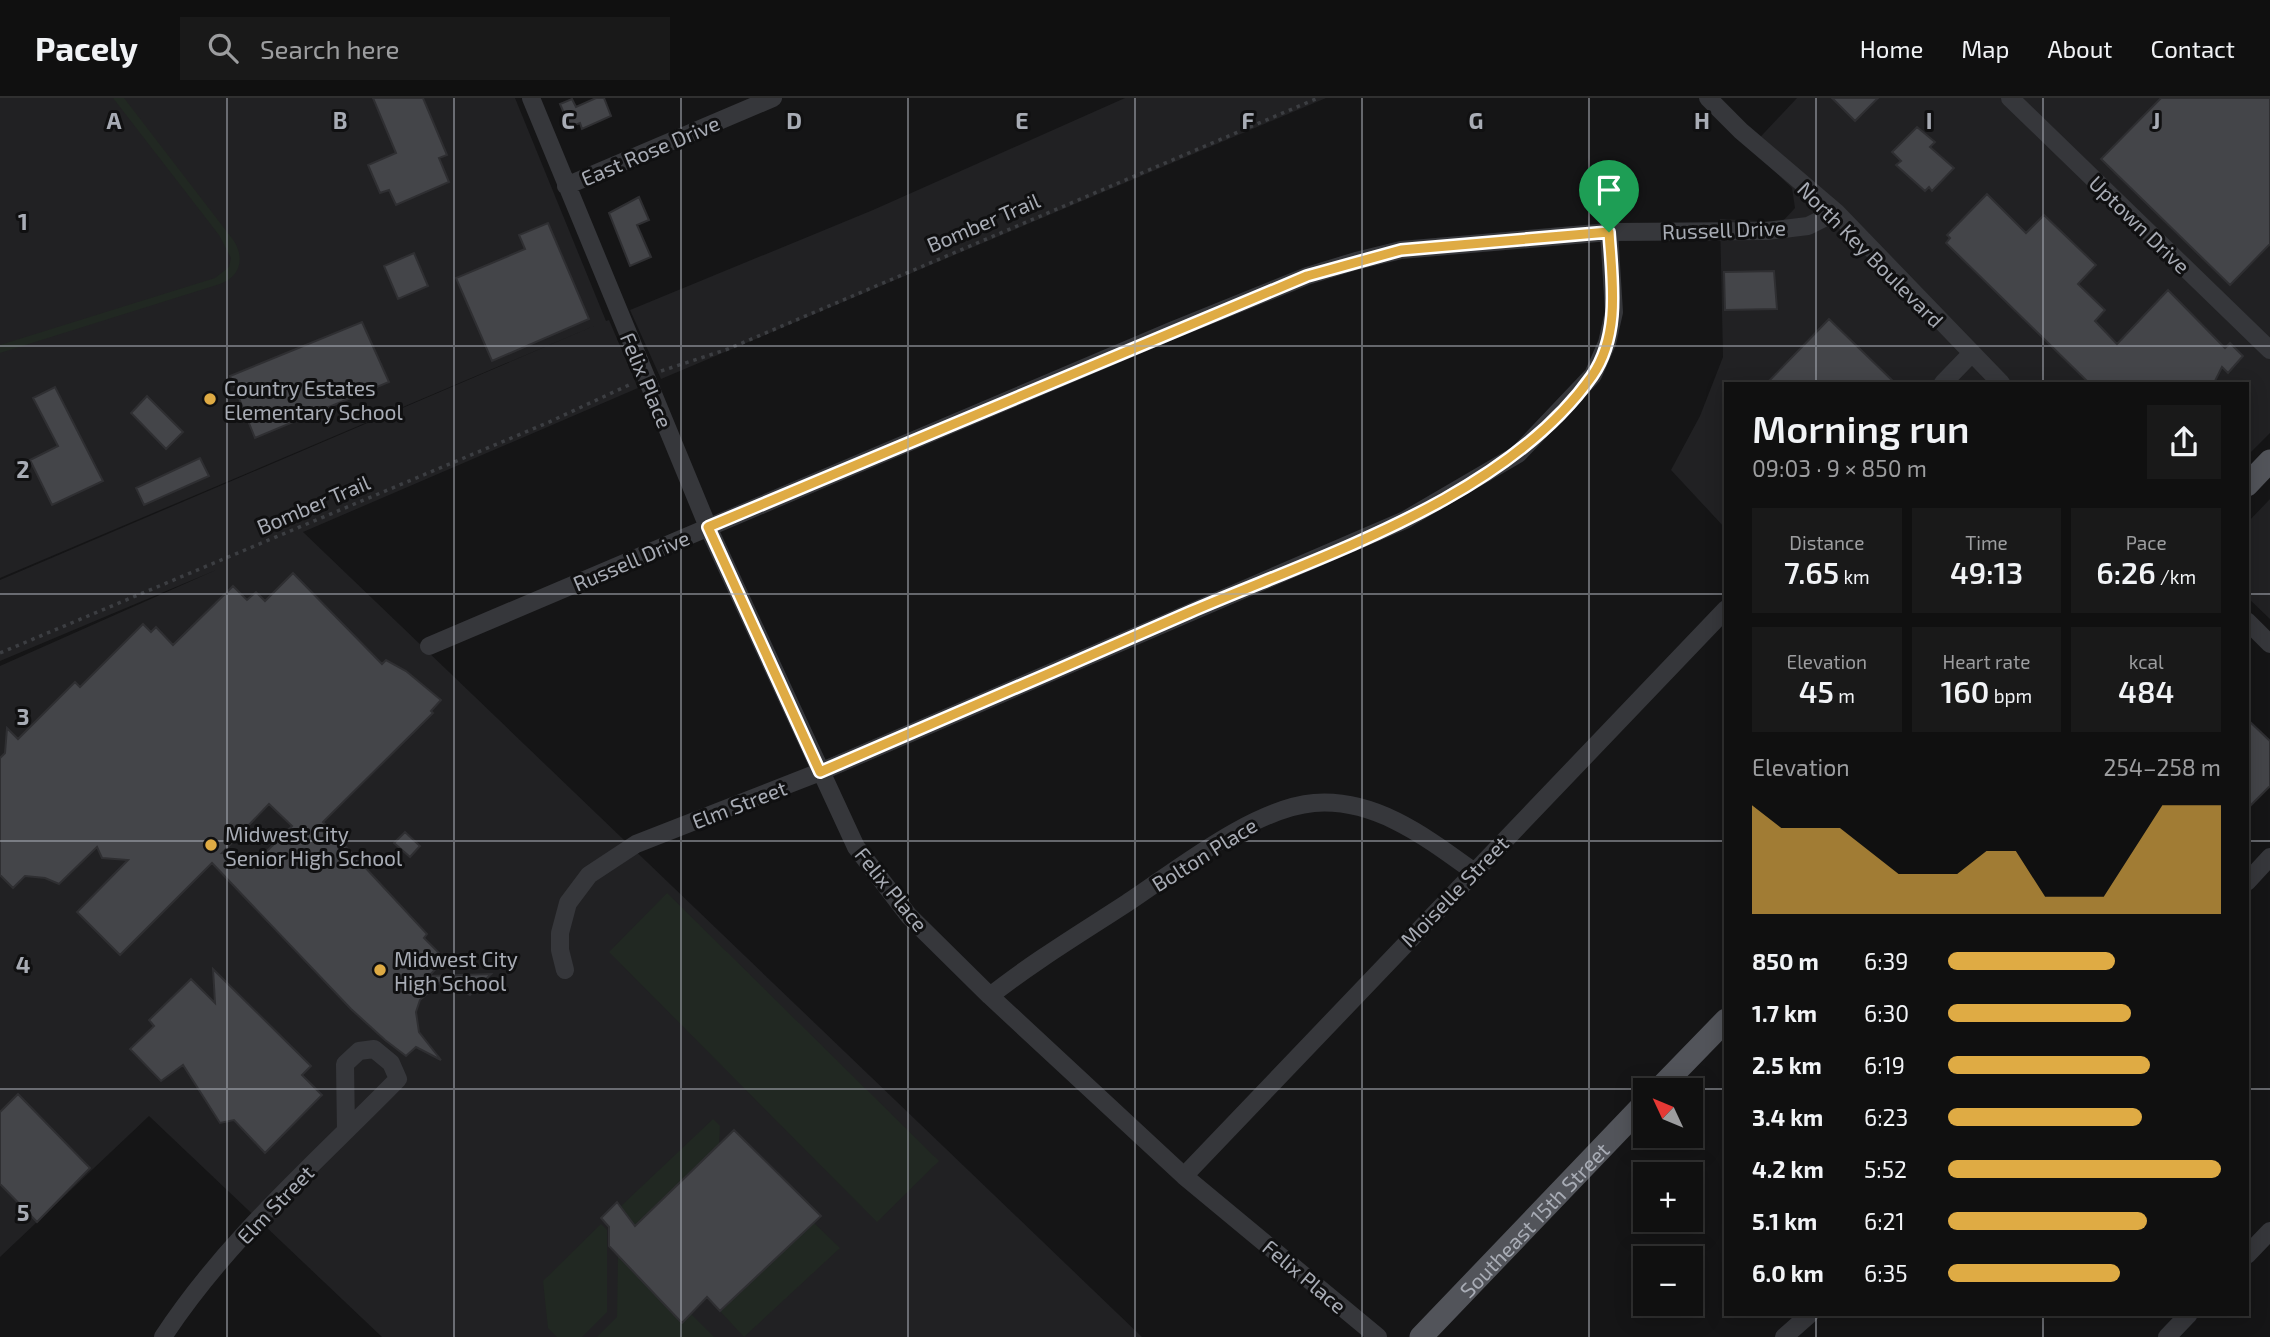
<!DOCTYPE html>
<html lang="en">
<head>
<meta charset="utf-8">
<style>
	body { margin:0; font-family:"Exo 2",sans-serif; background:#191919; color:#f1f3f6; height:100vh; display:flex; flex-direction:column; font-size:26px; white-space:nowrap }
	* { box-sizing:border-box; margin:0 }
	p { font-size:23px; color:#9c9d9f }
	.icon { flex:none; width:38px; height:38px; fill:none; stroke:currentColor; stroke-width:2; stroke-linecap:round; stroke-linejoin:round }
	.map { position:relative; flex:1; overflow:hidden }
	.sheet { position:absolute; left:1724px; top:284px; width:525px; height:934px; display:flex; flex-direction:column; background:#101010; border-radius:0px; box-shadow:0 4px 18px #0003,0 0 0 2px #303030 }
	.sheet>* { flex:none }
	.needle { width:46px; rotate:314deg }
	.tools { position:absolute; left:1633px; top:980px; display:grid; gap:14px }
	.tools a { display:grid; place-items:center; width:70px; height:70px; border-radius:0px; background:#101010; box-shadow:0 4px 18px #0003,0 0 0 2px #303030; font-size:35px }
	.pin { position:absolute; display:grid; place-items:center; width:60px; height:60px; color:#fff; margin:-72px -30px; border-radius:50% 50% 50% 0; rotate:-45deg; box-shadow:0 0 7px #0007 }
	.pin .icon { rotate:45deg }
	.round { display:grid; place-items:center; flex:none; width:74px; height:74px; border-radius:0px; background:#191919 }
	.head { display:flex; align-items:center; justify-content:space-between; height:119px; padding:0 28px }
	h1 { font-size:38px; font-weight:600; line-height:52px }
	.stats { display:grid; grid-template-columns:repeat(3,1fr); gap:10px; height:119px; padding:7px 28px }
	.stats div { display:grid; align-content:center; border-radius:0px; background:#191919; text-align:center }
	.stats b { font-size:30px; font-weight:600 }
	.stats small { font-size:19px; font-weight:400 }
	.stats p { font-size:19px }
	.chart { height:196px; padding:14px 28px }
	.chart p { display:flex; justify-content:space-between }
	.chart svg { width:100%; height:126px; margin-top:7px; fill:#dfab44; opacity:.7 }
	ul { padding:0 28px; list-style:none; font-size:23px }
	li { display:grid; grid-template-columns:112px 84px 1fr; align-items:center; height:52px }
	li i { height:18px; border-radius:9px; background:#dfab44 }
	header { display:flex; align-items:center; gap:42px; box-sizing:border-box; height:98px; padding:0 35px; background:#101010; border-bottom:2px solid #303030 }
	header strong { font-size:33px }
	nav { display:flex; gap:38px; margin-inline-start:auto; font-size:24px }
	.search { width:490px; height:63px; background:#191919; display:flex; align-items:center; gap:18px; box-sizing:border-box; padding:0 24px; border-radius:0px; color:#9c9d9f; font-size:26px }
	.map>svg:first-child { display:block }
	.built { fill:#212123 }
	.green { fill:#212822 }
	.building { fill:#444549; stroke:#2f2f32; stroke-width:2; fill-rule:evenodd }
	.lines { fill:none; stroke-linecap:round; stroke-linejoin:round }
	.path { stroke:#3c3e42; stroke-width:3.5; stroke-dasharray:3.5 5; stroke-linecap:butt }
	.minor { stroke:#36373b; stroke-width:18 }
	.major { stroke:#52545a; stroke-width:23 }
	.route-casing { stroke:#fff; stroke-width:14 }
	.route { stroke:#dfab44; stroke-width:9 }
	.grid { fill:none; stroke:#a8acb5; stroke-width:2; stroke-opacity:0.55 }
	.poi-dot { fill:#dfab44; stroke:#101011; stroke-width:2.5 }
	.labels { text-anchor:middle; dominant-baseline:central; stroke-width:6; stroke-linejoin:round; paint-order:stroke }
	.street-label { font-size:21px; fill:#a8acb5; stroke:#101011 }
	.poi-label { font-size:21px; fill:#a8acb5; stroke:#101011; text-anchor:start }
	.grid-label { font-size:23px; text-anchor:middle; font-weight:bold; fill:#a8acb5; stroke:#101011; stroke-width:6; stroke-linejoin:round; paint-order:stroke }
</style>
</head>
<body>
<header>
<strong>Pacely</strong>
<div class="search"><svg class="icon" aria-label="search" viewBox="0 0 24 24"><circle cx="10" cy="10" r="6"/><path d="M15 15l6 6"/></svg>Search here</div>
<nav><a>Home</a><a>Map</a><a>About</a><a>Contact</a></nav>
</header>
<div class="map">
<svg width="2270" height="1239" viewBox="0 0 2270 1239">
	<rect width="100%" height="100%" fill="#151516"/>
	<!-- built -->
	<path class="built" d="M0 0H515L606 223 609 222 638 290 303 434 1142 1239H382L149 1018 0 1159V568L216 472 0 563V482L601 225 0 480Z
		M1125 0H1326L661 281 630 212 873 112Z
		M1797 0H2270V335L2247 358V285H1726L1725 430 1671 372 1700 318 1723 259 1720 121 1782 124 1795 110 1792 90 1750 50Z
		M2270 401V521L2247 499V425Z"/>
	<!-- green -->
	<path class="green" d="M113 0H124L234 143C245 161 240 179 220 186L0 255V247L215 180 229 169 231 160 219 137Z
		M667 795 939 1063 877 1124 609 854Z
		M713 1021 720 1028 719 1047 635 1128 620 1109Z
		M814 1125 840 1150 744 1239 720 1213Z
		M601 1126 607 1132V1214L582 1239H557L548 1230 543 1183Z
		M618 1158 682 1224 691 1216 714 1239H597L617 1219Z"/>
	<!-- building -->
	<path class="building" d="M373 0H423L447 57 439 60 449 84 396 107 389 92 380 95 368 67 396 55Z
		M596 0H604L611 18 582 31 580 25 570 29 560 6 572 1 576 9Z
		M1832 0H1878L1855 23Z
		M2161 0H2270V146L2230 187 2101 61Z
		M1917 29 1935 44 1930 49 1954 70 1932 93 1929 89 1925 93 1896 67 1901 63 1892 54Z
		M1987 96 2026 135 2044 117 2096 167 2078 186 2105 212 2095 223 2117 246 2168 192 2225 250 2230 245 2243 258 2228 275 2222 269 2214 285H2089L1946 145 1950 140 1947 137Z
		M639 99 649 122 637 127 651 159 630 168 609 115Z
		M548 125 589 221 492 263 456 180 525 151 519 137Z
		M414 155 428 188 398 201 384 168Z
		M1774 173 1777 211 1725 212 1724 174Z
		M1829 221 1895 285H1767Z
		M362 224 389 284 255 340 230 278Z
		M55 289 103 383 52 407 30 362 58 348 33 300Z
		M147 298 183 334 166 351 131 315Z
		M200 360 209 378 144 407 136 390Z
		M293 475 382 566 386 562 406 573 441 602 431 613 433 615 323 724 427 836 424 840 445 861 429 878 491 876 470 897 444 881 420 902 416 914 419 934 441 962 416 949 406 958 385 942 351 911 212 765 120 857 77 814 128 762 102 760 97 749 59 786 45 780 25 778 13 790 0 777V660L5 655 7 630 18 641 75 584 80 589 143 526 151 534 156 529 173 547 233 488 247 502 256 494 265 503ZM269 706 292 728 263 757 222 755Z
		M2247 621 2270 643V688L2247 711Z
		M405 734 420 748 410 759 394 745Z
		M213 871 311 968 302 977 322 997 265 1055 234 1022 220 1025 183 967 161 983 130 951 154 928 149 922 191 881 215 905Z
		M18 996 90 1070 37 1124 0 1086V1014Z
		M734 1032 821 1118 720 1213 707 1199 682 1225 609 1148V1129L601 1120 617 1104 635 1128Z"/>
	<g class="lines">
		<!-- path -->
		<path class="path" d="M661 273 728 251 1318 0
			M0 555 547 325 631 286"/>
		<!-- minor -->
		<path class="minor" d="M531 0 708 429 856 749 909 818 990 898 1184 1078 1378 1239
			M1708 0 1741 33 1836 114 2001 285
			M2010 0 2270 252
			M566 88 773 0
			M1943 285 1971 256
			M2247 523 2270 546
			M429 548 1171 233 1307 178 1356 163 1401 152 1609 134 1766 133 1808 128 1836 114
			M2247 784 2270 759
			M565 872 560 852V835L568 805 589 777 636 746 820 674 1405 422 1518 356 1593 277 1607 245 1614 214 1609 134
			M990 898C1033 864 1081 835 1127 805 1177 772 1254 710 1314 705 1375 700 1426 739 1473 773
			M1184 1078 1726 511
			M2247 1157 2270 1133
			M163 1239C227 1141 317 1064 398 981L391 965 374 951 359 953 345 966 346 1033
			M1784 1239 1810 1216
			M2167 1239 2189 1216"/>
		<!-- major -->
		<g class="major">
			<path d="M2247 387 2270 363"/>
			<path d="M1658 992 1726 922"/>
			<path id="s1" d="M1421 1239 1645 1005"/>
		</g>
	</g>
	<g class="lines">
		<defs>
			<path id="route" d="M1609 134C1612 182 1621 236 1592 278 1506 400 1322 457 1190 514 1067 568 943 621 820 674L708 429 1307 178 1401 152Z"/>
		</defs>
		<!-- route casing -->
		<use href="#route" class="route-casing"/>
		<!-- route -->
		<use href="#route" class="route"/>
	</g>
	<!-- grid -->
	<path class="grid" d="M227 0V1239M454 0V1239M681 0V1239M908 0V1239M1135 0V1239M1362 0V1239M1589 0V1239M1816 0V285M2043 0V285M0 248H2270M0 496H1726M2247 496H2270M0 743H1726M2247 743H2270M0 991H1726M2247 991H2270M1816 1216V1239M2043 1216V1239"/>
	<!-- markers -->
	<g class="poi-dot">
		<circle cx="210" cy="301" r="7"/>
		<circle cx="211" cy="747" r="7"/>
		<circle cx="380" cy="872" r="7"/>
	</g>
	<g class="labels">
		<!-- street labels -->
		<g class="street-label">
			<text transform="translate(650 52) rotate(-23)">East Rose Drive</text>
			<text transform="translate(983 124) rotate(-23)">Bomber Trail</text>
			<text transform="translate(2140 126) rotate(44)">Uptown Drive</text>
			<text transform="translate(1724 131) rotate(-2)">Russell Drive</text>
			<text transform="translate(1871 156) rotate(45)">North Key Boulevard</text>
			<text transform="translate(647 282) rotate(67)">Felix Place</text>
			<text transform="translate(313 406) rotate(-23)">Bomber Trail</text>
			<text transform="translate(631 462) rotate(-23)">Russell Drive</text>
			<text transform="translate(739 706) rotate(-21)">Elm Street</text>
			<text transform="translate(1204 756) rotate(-32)">Bolton Place</text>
			<text transform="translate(892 791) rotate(51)">Felix Place</text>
			<text transform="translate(1454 793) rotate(-46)">Moiselle Street</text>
			<text transform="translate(275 1106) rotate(-46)">Elm Street</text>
			<text stroke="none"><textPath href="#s1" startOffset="163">Southeast 15th Street</textPath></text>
			<text transform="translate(1305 1178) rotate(40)">Felix Place</text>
		</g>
		<!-- poi labels -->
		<g class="poi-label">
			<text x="224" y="289">Country Estates<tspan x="224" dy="24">Elementary School</tspan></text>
			<text x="225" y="735">Midwest City<tspan x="225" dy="24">Senior High School</tspan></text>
			<text x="394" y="860">Midwest City<tspan x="394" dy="24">High School</tspan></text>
		</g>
	</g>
	<g class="grid-label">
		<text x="114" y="31">A</text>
		<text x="340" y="31">B</text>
		<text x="568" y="31">C</text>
		<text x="794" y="31">D</text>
		<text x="1022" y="31">E</text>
		<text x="1248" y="31">F</text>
		<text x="1476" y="31">G</text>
		<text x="1702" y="31">H</text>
		<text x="1929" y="31">I</text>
		<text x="2156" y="31">J</text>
		<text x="23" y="132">1</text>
		<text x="23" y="380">2</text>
		<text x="23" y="627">3</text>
		<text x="23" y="875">4</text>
		<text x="23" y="1123">5</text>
	</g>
</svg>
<div class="tools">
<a><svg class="needle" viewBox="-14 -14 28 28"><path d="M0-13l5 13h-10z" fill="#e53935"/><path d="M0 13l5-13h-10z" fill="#9c9d9f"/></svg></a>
<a>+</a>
<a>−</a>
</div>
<div class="pin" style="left:1609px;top:134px;background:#1e9e55"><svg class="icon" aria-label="arrive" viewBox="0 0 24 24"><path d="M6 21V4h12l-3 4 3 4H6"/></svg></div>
<section class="sheet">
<div class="head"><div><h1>Morning run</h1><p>09:03 · 9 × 850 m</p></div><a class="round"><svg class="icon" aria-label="share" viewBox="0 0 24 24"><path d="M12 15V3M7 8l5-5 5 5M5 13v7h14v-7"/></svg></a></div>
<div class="stats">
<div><p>Distance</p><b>7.65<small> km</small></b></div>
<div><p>Time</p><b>49:13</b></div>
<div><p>Pace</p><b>6:26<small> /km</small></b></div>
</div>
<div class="stats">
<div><p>Elevation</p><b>45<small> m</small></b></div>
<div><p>Heart rate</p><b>160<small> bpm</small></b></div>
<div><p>kcal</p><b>484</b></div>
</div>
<div class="chart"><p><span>Elevation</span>254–258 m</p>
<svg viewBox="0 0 160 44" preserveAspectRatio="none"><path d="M0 44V6L10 14L20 14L30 14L40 22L50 30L60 30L70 30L80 22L90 22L100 38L110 38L120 38L130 22L140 6L150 6L160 6V44z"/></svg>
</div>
<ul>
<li><b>850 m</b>6:39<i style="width:61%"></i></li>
<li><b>1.7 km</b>6:30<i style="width:67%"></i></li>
<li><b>2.5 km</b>6:19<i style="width:74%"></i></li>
<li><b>3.4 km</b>6:23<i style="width:71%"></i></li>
<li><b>4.2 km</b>5:52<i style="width:100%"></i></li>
<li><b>5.1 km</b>6:21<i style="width:73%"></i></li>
<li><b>6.0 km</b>6:35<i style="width:63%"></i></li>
</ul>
</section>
</div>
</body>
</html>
